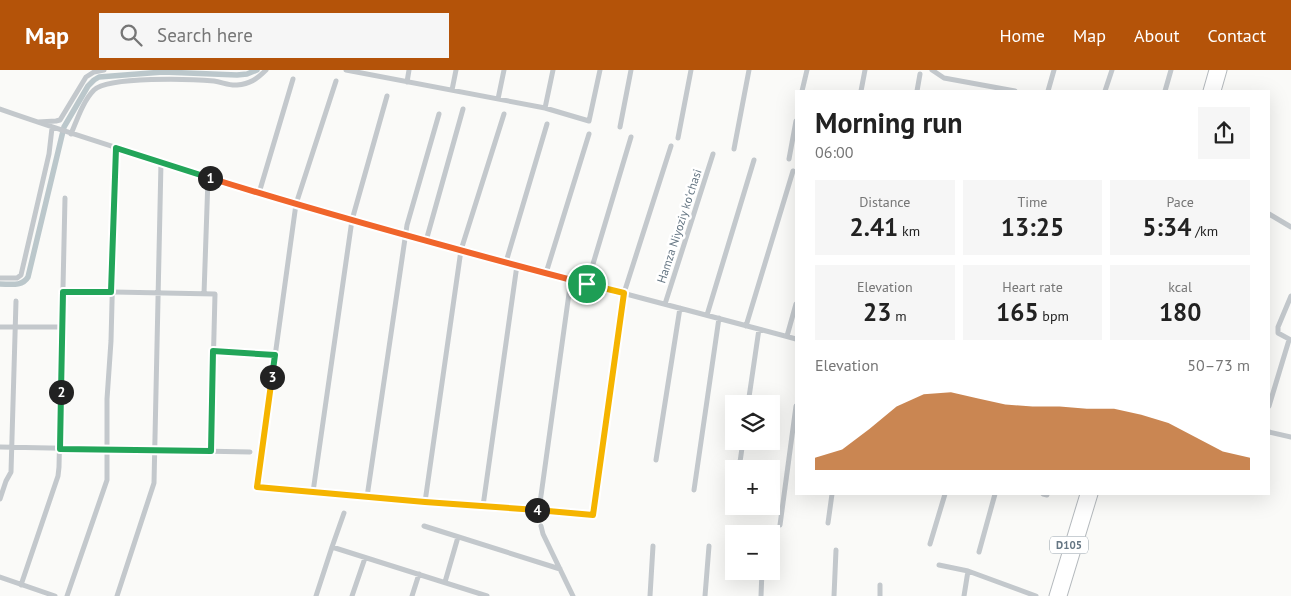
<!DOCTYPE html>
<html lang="en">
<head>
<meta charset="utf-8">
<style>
	body { margin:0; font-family:"PT Sans",sans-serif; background:#f6f6f6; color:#222; height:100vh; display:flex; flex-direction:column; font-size:19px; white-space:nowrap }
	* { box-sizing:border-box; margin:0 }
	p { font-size:16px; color:#767676 }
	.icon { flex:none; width:28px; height:28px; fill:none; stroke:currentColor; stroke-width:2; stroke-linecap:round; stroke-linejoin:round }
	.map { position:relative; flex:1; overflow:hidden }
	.details { position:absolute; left:795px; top:20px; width:475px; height:405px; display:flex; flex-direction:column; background:#fff; border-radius:0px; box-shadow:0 5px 20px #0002 }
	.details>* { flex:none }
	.controls { position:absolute; left:725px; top:325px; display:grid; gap:10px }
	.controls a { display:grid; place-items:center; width:55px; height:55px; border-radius:0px; background:#fff; box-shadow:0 5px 20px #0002; font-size:25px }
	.pin { position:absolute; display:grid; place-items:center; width:42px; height:42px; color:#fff; margin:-21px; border:2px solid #fff; border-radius:50%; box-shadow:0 1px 5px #0007 }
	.km { position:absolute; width:25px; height:25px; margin:-12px; border-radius:50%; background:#222; color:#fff; font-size:14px; line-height:25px; text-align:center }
	.round { display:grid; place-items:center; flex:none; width:52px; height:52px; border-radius:0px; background:#f6f6f6 }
	.summary { display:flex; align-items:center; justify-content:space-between; height:85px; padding:0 20px }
	h1 { font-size:28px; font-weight:700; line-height:38px }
	.metrics { display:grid; grid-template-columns:repeat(3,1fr); gap:8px; height:85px; padding:5px 20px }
	.metrics div { display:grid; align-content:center; border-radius:0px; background:#f6f6f6; text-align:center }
	.metrics b { font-size:25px; font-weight:700 }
	.metrics small { font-size:14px; font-weight:400 }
	.metrics p { font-size:14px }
	.chart { height:140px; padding:10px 20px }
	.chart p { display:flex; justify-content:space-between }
	.chart svg { width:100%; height:90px; margin-top:5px; fill:#b45309; opacity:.7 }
	header { display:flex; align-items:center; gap:30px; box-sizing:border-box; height:70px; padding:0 25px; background:#b45309; color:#fff }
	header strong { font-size:24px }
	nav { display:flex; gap:28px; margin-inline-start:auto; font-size:18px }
	.search { width:350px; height:45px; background:#f6f6f6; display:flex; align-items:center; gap:12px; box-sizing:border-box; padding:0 18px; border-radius:0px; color:#767676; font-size:19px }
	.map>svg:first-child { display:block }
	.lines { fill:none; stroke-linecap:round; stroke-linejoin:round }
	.canal { stroke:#bbc7cb; stroke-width:5.5 }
	.trunk-casing { stroke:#b4b9bd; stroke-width:11 }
	.minor { stroke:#c3c8cc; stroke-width:5 }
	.trunk { stroke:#fff; stroke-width:9 }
	.split-1-casing { stroke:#fff; stroke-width:10 }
	.split-2-casing { stroke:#fff; stroke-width:10 }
	.split-3-casing { stroke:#fff; stroke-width:10 }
	.split-4-casing { stroke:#fff; stroke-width:10 }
	.split-5-casing { stroke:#fff; stroke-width:10 }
	.split-1 { stroke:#f0652b; stroke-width:6 }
	.split-2 { stroke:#22a559; stroke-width:6 }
	.split-3 { stroke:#22a559; stroke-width:6 }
	.split-4 { stroke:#f5b400; stroke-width:6 }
	.split-5 { stroke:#f5b400; stroke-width:6 }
	.labels { text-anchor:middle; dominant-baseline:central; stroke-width:5; stroke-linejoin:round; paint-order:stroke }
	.shield { fill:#fff; stroke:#939fa8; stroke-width:1 }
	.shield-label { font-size:11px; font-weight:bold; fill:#657683 }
	.street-label { font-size:12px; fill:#657683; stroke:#fff }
</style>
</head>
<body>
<header>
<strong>Map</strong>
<div class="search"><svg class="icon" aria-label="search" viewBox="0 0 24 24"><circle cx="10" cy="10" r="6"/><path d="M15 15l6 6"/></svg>Search here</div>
<nav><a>Home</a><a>Map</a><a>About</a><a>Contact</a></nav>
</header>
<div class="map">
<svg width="1291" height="526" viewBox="0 0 1291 526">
	<rect width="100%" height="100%" fill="#fafaf8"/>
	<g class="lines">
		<!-- canal -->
		<path class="canal" d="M0 214C10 214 22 217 28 207L64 57 88 16 94 10 99 7 163 2 237 5 247 4 257 0"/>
		<defs>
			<path id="trunk" d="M1208 21 1214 0
				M1216 21 1222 0
				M1054 526 1085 424
				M1062 526 1093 424"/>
		</defs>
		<!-- trunk casing -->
		<use href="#trunk" class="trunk-casing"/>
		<!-- minor -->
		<path class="minor" d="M346 0 545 38 589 51 600 0
			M932 0 944 8 1015 21
			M336 11 296 134 257 417 425 432 593 445 624 223 671 76
			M407 12 409 0
			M452 20 456 0
			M802 21 807 0
			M861 21 865 0
			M917 21 920 4
			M1048 21 1054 0
			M1105 21 1112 0
			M1165 21 1171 0
			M498 29 504 0
			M545 38 553 0
			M0 39C54 58 108 75 162 92 371 160 584 212 796 269
			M38 52 56 51 60 50 86 7 94 2 104 0
			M620 57 631 0
			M71 64C77 50 83 31 94 20 109 6 192 9 214 11 222 12 230 16 237 15 250 14 257 9 266 0
			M678 68 691 0
			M734 79 749 0
			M789 89 796 51
			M259 123 293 9
			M1269 144 1291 157
			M426 171 463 39
			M506 192 547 54
			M546 203 589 64
			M0 208H17L21 205 49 84 52 58
			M587 214 631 67
			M63 221 215 224 211 381
			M204 224 208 108
			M665 234 713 84
			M707 245 754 90
			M746 256 793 101
			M0 257H63
			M787 266 796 234
			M1291 270 1278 263V257L1291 226
			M213 281 275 285
			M748 334 759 259
			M1269 336 1289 270
			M1269 362 1291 367
			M0 377 250 382
			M656 390 680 238
			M739 399 743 371
			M694 420 719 248
			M313 422 352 150 387 26
			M1043 424 1047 425
			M367 427 407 155 439 44
			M0 429 6 411 11 402 16 231
			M425 432 461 180 504 44
			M483 436 517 195
			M539 440 571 209
			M828 453 832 424
			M780 455 796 336
			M424 456 560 499
			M541 456 543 464 573 526
			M930 474 945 424
			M332 477 344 443
			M979 482 995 424
			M939 495 968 501 1036 526
			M0 507 55 526
			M445 512 458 467
			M21 515 58 406 59 397 65 128
			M67 526 107 410V329L111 271 116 78
			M117 526 154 413 161 92
			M316 526 332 477 487 526
			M352 526 365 488
			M412 526 419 504
			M650 526 653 476
			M705 526 709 476
			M761 526 762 501
			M834 526 836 480
			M880 526V515
			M964 526 968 501"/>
		<!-- trunk -->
		<use href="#trunk" class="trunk"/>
	</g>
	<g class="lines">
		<defs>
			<path id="split-1" d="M210 108C335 147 461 181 587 214"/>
			<path id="split-2" d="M61 322 63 222H111L116 78 210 108"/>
			<path id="split-3" d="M61 322 60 379 211 381 213 281 275 285 272 307"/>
			<path id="split-4" d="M272 307 257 417 425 432 537 440"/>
			<path id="split-5" d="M537 440 593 445 624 223 587 214"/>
		</defs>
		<!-- split-1 casing -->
		<use href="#split-1" class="split-1-casing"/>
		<!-- split-2 casing -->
		<use href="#split-2" class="split-2-casing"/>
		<!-- split-3 casing -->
		<use href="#split-3" class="split-3-casing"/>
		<!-- split-4 casing -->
		<use href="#split-4" class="split-4-casing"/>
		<!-- split-5 casing -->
		<use href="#split-5" class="split-5-casing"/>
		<!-- split-1 -->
		<use href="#split-1" class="split-1"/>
		<!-- split-2 -->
		<use href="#split-2" class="split-2"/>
		<!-- split-3 -->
		<use href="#split-3" class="split-3"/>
		<!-- split-4 -->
		<use href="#split-4" class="split-4"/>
		<!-- split-5 -->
		<use href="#split-5" class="split-5"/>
	</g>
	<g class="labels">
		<!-- shield labels -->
		<rect class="shield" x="1050" y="466.5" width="38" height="17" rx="4"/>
		<g class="shield-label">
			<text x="1069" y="475">D105</text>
		</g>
		<!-- street labels -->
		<g class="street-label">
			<text transform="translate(679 156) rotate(-72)">Hamza Niyoziy koʻchasi</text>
		</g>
	</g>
</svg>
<div class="controls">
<a><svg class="icon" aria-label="layers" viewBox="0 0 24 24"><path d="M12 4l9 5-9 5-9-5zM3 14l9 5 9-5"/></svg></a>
<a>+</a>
<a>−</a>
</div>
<div class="pin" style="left:587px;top:214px;background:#1e9e55"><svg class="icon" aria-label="arrive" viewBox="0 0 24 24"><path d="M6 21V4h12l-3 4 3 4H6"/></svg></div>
<b class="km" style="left:210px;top:108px">1</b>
<b class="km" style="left:61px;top:322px">2</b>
<b class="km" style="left:272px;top:307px">3</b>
<b class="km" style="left:537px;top:440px">4</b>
<section class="details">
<div class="summary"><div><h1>Morning run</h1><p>06:00</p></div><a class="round"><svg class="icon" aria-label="share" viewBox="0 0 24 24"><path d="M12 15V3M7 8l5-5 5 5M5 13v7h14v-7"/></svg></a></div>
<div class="metrics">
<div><p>Distance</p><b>2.41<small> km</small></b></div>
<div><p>Time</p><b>13:25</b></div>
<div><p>Pace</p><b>5:34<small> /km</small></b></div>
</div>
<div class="metrics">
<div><p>Elevation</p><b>23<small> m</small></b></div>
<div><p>Heart rate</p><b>165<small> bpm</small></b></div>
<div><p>kcal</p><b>180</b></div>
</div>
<div class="chart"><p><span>Elevation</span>50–73 m</p>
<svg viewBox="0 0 160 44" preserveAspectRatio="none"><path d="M0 44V38L10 34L20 24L30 13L40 7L50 6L60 9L70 12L80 13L90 13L100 14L110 14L120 17L130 21L140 28L150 35L160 38V44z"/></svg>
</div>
</section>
</div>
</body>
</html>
